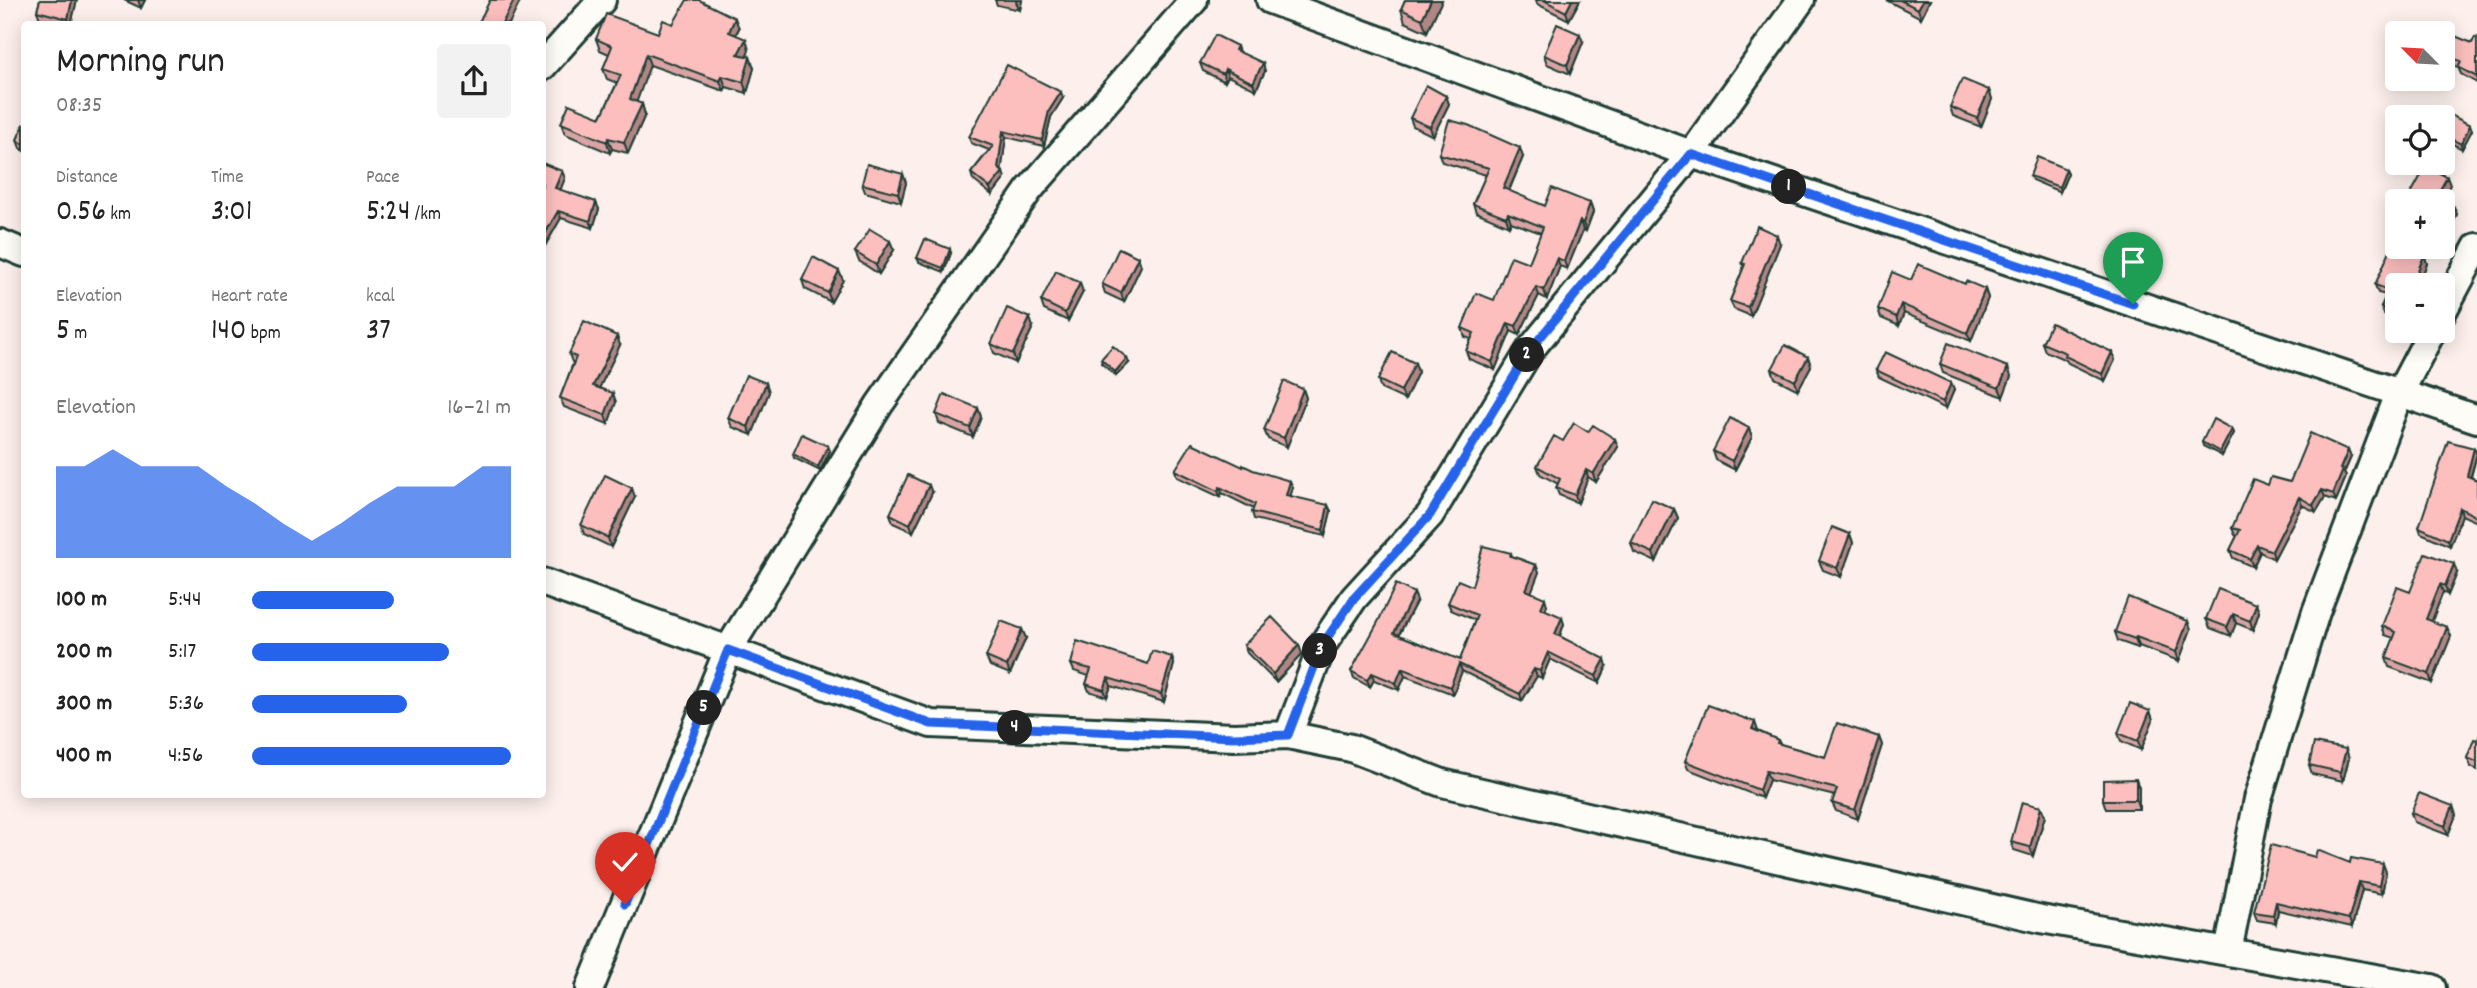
<!DOCTYPE html>
<html lang="en">
<head>
<meta charset="utf-8">
<style>
	body { margin:0; font-family:Dekko,sans-serif; background:#f2f2f2; color:#222; height:100vh; display:flex; flex-direction:column; font-size:26px; white-space:nowrap }
	* { box-sizing:border-box; margin:0 }
	p { font-size:23px; color:#767676 }
	.icon { flex:none; width:38px; height:38px; fill:none; stroke:currentColor; stroke-width:2; stroke-linecap:round; stroke-linejoin:round }
	.map { position:relative; flex:1; overflow:hidden }
	.side { position:absolute; left:21px; top:21px; width:525px; height:777px; display:flex; flex-direction:column; background:#fff; border-radius:7px; box-shadow:0 4px 18px #0003 }
	.side>* { flex:none }
	.needle { width:46px; rotate:294deg }
	.tools { position:absolute; left:2385px; top:21px; display:grid; gap:14px }
	.tools a { display:grid; place-items:center; width:70px; height:70px; border-radius:7px; background:#fff; box-shadow:0 4px 18px #0003; font-size:35px }
	.pin { position:absolute; display:grid; place-items:center; width:60px; height:60px; color:#fff; margin:-72px -30px; border-radius:50% 50% 50% 0; rotate:-45deg; box-shadow:0 0 7px #0007 }
	.pin .icon { rotate:45deg }
	.km { position:absolute; width:35px; height:35px; margin:-18px; border-radius:50%; background:#222; color:#fff; font-size:19px; line-height:35px; text-align:center }
	.round { display:grid; place-items:center; flex:none; width:74px; height:74px; border-radius:7px; background:#f2f2f2 }
	.overview { display:flex; align-items:center; justify-content:space-between; height:119px; padding:0 35px }
	h1 { font-size:38px; font-weight:600; line-height:52px }
	.stats { display:grid; grid-template-columns:repeat(3,1fr); gap:10px; height:119px; padding:7px 35px }
	.stats div { display:grid; align-content:center }
	.stats b { font-size:30px; font-weight:600 }
	.stats small { font-size:19px; font-weight:400 }
	.stats p { font-size:19px }
	.chart { height:196px; padding:14px 35px }
	.chart p { display:flex; justify-content:space-between }
	.chart svg { width:100%; height:126px; margin-top:7px; fill:#2563eb; opacity:.7 }
	ul { padding:0 35px; list-style:none; font-size:23px }
	li { display:grid; grid-template-columns:112px 84px 1fr; align-items:center; height:52px }
	li i { height:18px; border-radius:9px; background:#2563eb }
	.map>svg:first-child { display:block }
	.lines { fill:none; stroke-linecap:round; stroke-linejoin:round }
	.street-casing { stroke:#1f3d34; stroke-width:32 }
	.street { stroke:#fdfcf7; stroke-width:26 }
	.wall { fill:#d9a4a3; stroke:#1f3d34; stroke-width:2 }
	.shaded-wall { fill:#b08685; stroke:#1f3d34; stroke-width:2 }
	.building { fill:#fcbfbe; stroke:#1f3d34; stroke-width:2 }
	.route-casing { stroke:#fff; stroke-width:14 }
	.route { stroke:#2563eb; stroke-width:9 }
</style>
</head>
<body>
<div class="map">
<svg width="2477" height="988" viewBox="0 0 2477 988">
	<rect width="100%" height="100%" fill="#fdf0ec"/>
	<filter id="ink" filterUnits="userSpaceOnUse"><feTurbulence type="fractalNoise" baseFrequency=".0143" numOctaves="2"/><feDisplacementMap in="SourceGraphic" scale="14" xChannelSelector="R" yChannelSelector="G"/><feConvolveMatrix kernelMatrix="1 2 1 2 8 2 1 2 1" color-interpolation-filters="sRGB"/></filter>
	<g filter="url(#ink)">
		<g class="lines">
			<defs>
				<path id="street" d="M1270 0 1691 154 2477 419
					M542 67 602 0
					M0 243 24 253
					M2443 311 2477 247
					M542 582 931 724 1234 737 1288 735 1351 748 1442 783 2041 919 2432 988
					M1288 735 1323 644 1354 598 1430 515 1530 350 1691 154 1801 0
					M2228 952 2258 799 2316 612 2399 394 2432 331
					M590 988 728 650 879 405 1029 190 1194 0"/>
			</defs>
			<!-- street casing -->
			<use href="#street" class="street-casing"/>
			<!-- street -->
			<use href="#street" class="street"/>
		</g>
		<!-- wall -->
		<path class="wall" d="M40 0H77L71 24H63L40 19 37 11Z
			M124 0H145L141 8Z
			M995 0H1022L1020 10 997 5Z
			M1405 0H1442L1427 32 1405 22 1401 9Z
			M1536 0H1580L1569 20 1537 4Z
			M1886 0H1930L1921 18Z
			M673 24 739 28 736 35 749 50 747 56 750 57 754 68 747 93 726 87 724 91 650 65 636 102 642 104 645 115 628 153 612 149 610 153 565 134 561 123 601 117 617 83 607 79 603 69 609 54 600 50 596 39 658 33Z
			M2443 33 2472 43 2477 38V83L2461 74 2458 67 2443 61Z
			M1583 42 1570 74 1547 64 1544 55Z
			M1237 46 1239 52 1265 71 1256 90 1228 76 1225 82 1203 71 1200 63Z
			M1989 90 1992 99 1981 127 1953 116 1950 107Z
			M1446 96 1449 104 1433 136 1413 126 1410 118Z
			M1063 98 1051 117 1044 146 1006 137 1001 170 1005 178 992 195 973 180 971 173 989 150 971 143 969 137Z
			M2443 117 2470 125 2472 130 2462 149 2443 139Z
			M24 124V151L20 148 17 140Z
			M1439 154 1523 157 1509 191 1545 206 1590 203 1593 212 1586 231 1583 230 1567 269 1560 266 1547 299 1539 295 1519 335 1511 331 1495 370 1469 359 1466 351 1471 339 1465 337 1462 328 1494 300 1529 263 1541 233 1511 222 1509 226 1476 212 1473 204 1486 175 1442 162Z
			M542 163 565 178 560 190 599 209 593 228 561 218 542 251Z
			M2066 169 2068 173 2060 192 2032 180 2030 176Z
			M903 174 906 183 901 202 865 192 862 184Z
			M2443 202 2457 214 2449 233 2443 230Z
			M1780 244 1751 316 1734 309 1730 301 1744 267 1742 263Z
			M2429 247 2425 257 2427 264 2418 285H2398V321L2384 314 2381 307 2386 295 2378 293 2375 285Z
			M894 250 879 274 859 261 855 252Z
			M951 253 944 272 919 262 917 258Z
			M1138 257 1141 266 1124 302 1105 293 1102 284Z
			M802 280H843L831 302 805 289Z
			M1911 280 1965 284 1985 289 1988 298 1971 341 1904 313 1899 326 1881 318 1878 309Z
			M1083 292 1068 321 1044 310 1041 301Z
			M1033 327 1016 363 994 353 991 344Z
			M2042 343 2112 352 2115 360 2105 381 2068 363 2066 360 2045 351Z
			M620 345 599 388 616 402 608 424 564 407 560 398 573 363 572 362 569 354Z
			M1808 357 1811 366 1798 390 1775 378 1772 369Z
			M1101 359 1129 363 1116 376 1102 364Z
			M1415 363 1418 372 1405 400 1381 389 1378 380Z
			M1940 364 2011 376 2003 397 1943 373Z
			M1876 370 1954 390 1946 409 1879 377Z
			M766 383 769 392 752 435 732 427 728 418Z
			M1303 389 1306 398 1287 447 1268 439 1264 430Z
			M978 408 981 417 973 437 939 423 936 414Z
			M1749 428 1752 437 1735 470 1716 460 1713 451Z
			M2232 429 2234 433 2222 456 2203 446 2202 442Z
			M1588 432 1615 439 1618 447 1596 482 1588 477 1578 503 1559 495 1556 488 1558 484 1540 474 1537 466 1563 441Z
			M828 446 830 451 820 471 794 458 793 454Z
			M2474 448 2477 454 2471 477 2477 480V522L2462 515 2450 546 2421 533 2419 527Z
			M2351 457 2344 473 2346 477 2336 501 2325 497 2316 512 2302 505 2274 559 2260 552 2253 567 2233 558 2230 550 2237 536 2235 535 2232 528 2290 482Z
			M1243 467 1293 487 1290 496 1331 511 1325 536 1254 519 1252 512 1254 509 1222 493 1220 497 1177 477 1175 470Z
			M932 493 913 532 893 523 890 514Z
			M635 497 611 547 584 534 581 525Z
			M1674 509 1678 518 1656 562 1634 552 1631 543Z
			M1850 534 1853 543 1841 577 1823 570 1819 561Z
			M1511 553 1512 556 1536 565 1539 572 1531 592 1547 605 1545 610 1564 624 1560 636 1607 666 1599 683 1550 659 1542 678 1537 676 1522 701 1462 671 1453 694 1405 676 1399 690 1374 680 1370 687 1354 678 1351 671 1417 600 1399 635 1460 660 1475 620 1451 610 1448 603 1472 586Z
			M2457 573 2448 595 2443 592 2432 621 2451 636 2432 683 2389 667 2386 658 2394 638 2385 635 2382 626 2410 592Z
			M2256 604 2259 612 2253 630 2236 623 2231 636 2210 628 2206 619Z
			M2191 629 2179 661 2139 646 2138 648 2118 641 2115 632Z
			M1026 638 1010 674 990 666 986 657Z
			M1244 645 1302 654 1276 682 1247 653Z
			M1071 664H1174L1164 702 1111 686 1107 697 1089 691 1086 684 1089 676 1074 671Z
			M2150 711 2153 720 2141 750 2121 741 2118 733Z
			M1758 731 1778 740 1780 744 1825 757 1879 737 1882 745 1858 819 1836 811 1832 803 1835 796 1769 780 1762 798 1688 769 1685 761Z
			M2477 740V770L2471 767 2467 758Z
			M2349 758 2343 781 2312 774 2309 765Z
			M2139 788V809H2106L2103 800Z
			M2453 806 2456 815 2448 835 2414 822 2411 813Z
			M2041 807 2045 816 2033 856 2014 850 2011 842Z
			M2315 857 2350 863 2383 864 2386 872 2382 894 2362 890 2352 927 2278 910 2276 923 2257 920 2254 912Z"/>
		<!-- shaded-wall -->
		<path class="shaded-wall" d="M72 0H77L71 24H70L68 19Z
			M138 0H145L141 8Z
			M514 0H521L509 24H502Z
			M1017 0H1022L1020 10 1016 2Z
			M1431 0H1442L1427 32 1422 19Z
			M1572 0H1580L1569 20 1566 12Z
			M1923 0H1930L1921 18 1918 9Z
			M735 18 739 28 732 42 729 32Z
			M1580 34 1583 42 1570 74 1567 65Z
			M746 39 749 50 742 65 738 54Z
			M646 54 650 65 634 109 630 99Z
			M750 57 754 68 747 93 743 82Z
			M1263 63 1265 71 1256 90 1253 83Z
			M1225 69 1228 76 1225 82 1223 74Z
			M722 76 726 87 724 91 720 81Z
			M1989 90 1992 99 1981 127 1977 118Z
			M1061 92 1063 98 1051 117 1044 146 1042 140 1049 111Z
			M1446 96 1449 104 1433 136 1430 127Z
			M642 104 645 115 628 153 624 142Z
			M2470 125 2472 130 2462 149 2461 144Z
			M1003 131 1006 137 1001 174 998 168Z
			M608 138 612 149 610 153 607 142Z
			M1520 148 1523 157 1506 197 1503 188Z
			M2066 169 2068 173 2060 192 2059 187Z
			M562 171 565 178 558 196 555 188Z
			M1003 172 1005 178 992 195 990 188Z
			M903 174 906 183 901 202 898 193Z
			M2447 177 2450 185 2441 201 2435 199Z
			M596 202 599 209 593 228 590 221Z
			M1590 203 1593 212 1586 231 1583 223Z
			M2454 207 2457 214 2449 233 2447 225Z
			M558 211 561 218 542 251V239Z
			M1508 213 1511 222 1509 226 1506 217Z
			M1580 221 1583 230 1567 269 1564 261Z
			M1777 235 1780 244 1751 316 1748 307Z
			M890 241 894 250 879 274 876 265Z
			M2423 247H2429L2425 257 2427 264 2418 285H2412Z
			M950 249 951 253 944 272 943 268Z
			M1138 257 1141 266 1124 302 1121 293Z
			M1557 258 1560 266 1547 299 1544 290Z
			M839 271 843 280 831 302 828 293Z
			M1080 283 1083 292 1068 321 1065 313Z
			M1536 287 1539 295 1519 335 1516 326Z
			M1985 289 1988 298 1971 341 1967 333Z
			M1901 304 1904 313 1899 326 1896 317Z
			M1030 318 1033 327 1016 363 1013 354Z
			M1508 323 1511 331 1495 370 1492 362Z
			M617 336 620 345 596 395 593 386Z
			M2112 352 2115 360 2105 381 2102 374Z
			M1808 357 1811 366 1798 390 1795 381Z
			M1127 358 1129 363 1116 376 1115 372Z
			M1415 363 1418 372 1405 400 1401 391Z
			M2008 367 2011 376 2003 397 1999 388Z
			M766 383 769 392 752 435 748 427Z
			M1951 383 1954 390 1946 409 1943 402Z
			M1303 389 1306 398 1287 447 1284 438Z
			M613 393 616 402 608 424 605 415Z
			M978 408 981 417 973 437 970 428Z
			M1749 428 1752 437 1735 470 1732 461Z
			M2232 429 2234 433 2222 456 2220 452Z
			M1615 439 1618 447 1596 482 1593 474Z
			M828 446 830 451 820 471 818 467Z
			M2474 448 2477 454 2469 482 2467 476Z
			M2348 450 2351 457 2344 473 2346 477 2336 501 2333 494 2340 469Z
			M1586 470 1588 477 1578 503 1575 495Z
			M1290 481 1293 487 1289 501 1286 495Z
			M929 485 932 493 913 532 910 524Z
			M1220 487 1222 493 1220 497 1218 491Z
			M632 488 635 497 611 547 608 538Z
			M2322 490 2325 497 2316 512 2313 505Z
			M2299 497 2302 505 2274 559 2272 551Z
			M1328 505 1331 511 1325 536 1323 530Z
			M2460 508 2462 515 2450 546 2448 540Z
			M1674 509 1678 518 1656 562 1653 553Z
			M1850 534 1853 543 1841 577 1837 568Z
			M2257 545 2260 552 2253 567 2250 559Z
			M2454 564 2457 573 2448 595 2445 586Z
			M1536 565 1539 572 1529 598 1526 590Z
			M2440 584 2443 592 2429 628 2426 619Z
			M1414 593 1417 600 1396 640 1394 633Z
			M1545 598 1547 605 1543 615 1541 608Z
			M2256 604 2259 612 2253 630 2250 621Z
			M2233 614 2236 623 2231 636 2227 627Z
			M1562 617 1564 624 1558 641 1555 634Z
			M2188 621 2191 629 2179 661 2176 652Z
			M2447 627 2451 636 2432 683 2429 674Z
			M1022 629 1026 638 1010 674 1007 666Z
			M2136 637 2139 646 2138 648 2135 639Z
			M1299 645 1302 654 1276 682 1273 674Z
			M1548 652 1550 659 1542 678 1540 671Z
			M1172 657 1174 664 1164 702 1161 694Z
			M1605 659 1607 666 1599 683 1596 676Z
			M1459 664 1462 671 1453 694 1450 687Z
			M1402 668 1405 676 1399 690 1396 683Z
			M1534 669 1537 676 1522 701 1520 694Z
			M1372 673 1374 680 1370 687 1367 680Z
			M1108 678 1111 686 1107 697 1104 690Z
			M2150 711 2153 720 2141 750 2138 741Z
			M1755 722 1758 731 1752 729Z
			M1879 737 1882 745 1858 819 1855 810Z
			M2346 749 2349 758 2343 781 2340 772Z
			M1766 771 1769 780 1762 798 1759 790Z
			M2136 779 2139 788V809L2136 800Z
			M2453 806 2456 815 2448 835 2445 826Z
			M2041 807 2045 816 2033 856 2030 847Z
			M2383 864 2386 872 2382 894 2379 886Z
			M2359 882 2362 890 2352 927 2349 919Z
			M2276 902 2278 910 2276 923 2273 915Z"/>
		<!-- building -->
		<path class="building" d="M40 0H72L68 19 37 11Z
			M490 0H514L502 24H484L479 22Z
			M687 0H699L735 18 729 32 746 39 738 54 750 57 743 82 722 76 720 81 646 54 630 99 642 104 624 142 608 138 607 142 561 123 569 104 601 117 621 75 603 69 612 46 596 39 606 14 658 33 663 20 673 24Z
			M1405 0H1431L1422 19 1401 9Z
			M1544 0H1572L1566 12Z
			M1900 0H1923L1918 9Z
			M1557 24 1580 34 1567 65 1544 55Z
			M2440 30 2472 43 2475 37 2477 38V77L2458 67 2461 61 2443 55V33H2439Z
			M1215 35 1237 46 1235 50 1263 63 1253 83 1225 69 1223 74 1200 63Z
			M1007 65 1061 92 1049 111 1042 140 1003 131 998 168 1003 172 990 188 971 173 993 146 969 137Z
			M1962 79 1989 90 1977 118 1950 107Z
			M1426 85 1446 96 1430 127 1410 118Z
			M2443 111 2470 125 2461 144 2443 135V117H2440Z
			M1449 120 1468 125 1520 148 1503 188 1545 206 1552 188 1590 203 1583 223 1580 221 1564 261 1557 258 1544 290 1536 287 1516 326 1508 323 1492 362 1466 351 1474 333 1462 328 1476 293 1494 300 1511 256 1529 263 1543 227 1508 213 1506 217 1473 204 1489 168 1439 154Z
			M24 124V144L17 140Z
			M2037 157 2066 169 2059 187 2030 176Z
			M542 163 562 171 555 188 596 202 590 221 558 211 542 239Z
			M867 164 903 174 898 193 862 184Z
			M2426 166 2447 177 2435 199 2441 201H2407Z
			M2443 202 2454 207 2447 225 2443 224Z
			M1757 226 1777 235 1748 307 1730 301 1745 264 1742 263Z
			M870 229 890 241 876 265 855 252Z
			M2398 232V247H2423L2420 254 2424 256 2412 285H2398V315L2381 307 2389 290 2375 285Z
			M925 239 950 249 943 268 917 258Z
			M1119 248 1138 257 1121 293 1102 284Z
			M813 257 839 271 828 293 802 280Z
			M1918 264 1965 284 1966 281 1985 289 1967 333 1901 304 1896 317 1878 309 1892 272 1911 280Z
			M1056 271 1080 283 1065 313 1041 301Z
			M1007 308 1030 318 1013 354 991 344Z
			M584 321 617 336 593 386 613 393 605 415 560 398 576 357 569 354Z
			M2051 323 2112 352 2102 374 2065 356 2066 353 2042 343Z
			M1948 343 2008 367 1999 388 1940 364Z
			M1785 345 1808 357 1795 381 1772 369Z
			M1113 346 1127 358 1115 372 1101 359Z
			M1392 352 1415 363 1401 391 1378 380Z
			M1885 352 1951 383 1943 402 1876 370Z
			M746 375 766 383 748 427 728 418Z
			M1284 381 1303 389 1284 438 1264 430Z
			M944 394 978 408 970 428 936 414Z
			M1730 418 1749 428 1732 461 1713 451Z
			M2213 419 2232 429 2220 452 2202 442Z
			M1574 423 1588 432 1593 425 1615 439 1593 474 1586 470 1575 495 1556 488 1560 479 1537 466 1554 436 1563 441Z
			M2310 433 2348 450 2340 469 2343 470 2333 494 2322 490 2313 505 2299 497 2272 551 2257 545 2250 559 2230 550 2240 530 2232 528 2253 479 2268 485 2271 477 2290 482Z
			M802 434 828 446 818 467 793 454Z
			M2448 441 2474 448 2467 476 2477 480V517L2460 508 2448 540 2419 527Z
			M1192 443 1243 467V465L1253 470 1290 481 1286 495 1328 505 1323 530 1252 512 1255 504 1220 487 1218 491 1175 470Z
			M605 475 632 488 608 538 581 525Z
			M908 475 929 485 910 524 890 514Z
			M1652 499 1674 509 1653 553 1631 543Z
			M1832 527 1850 534 1837 568 1819 561Z
			M1483 546 1511 553 1510 556 1536 565 1526 590 1545 598 1541 608 1562 617 1555 634 1605 659 1596 676 1548 652 1540 671 1534 669 1520 694 1459 664 1450 687 1402 668 1396 683 1372 673 1367 680 1351 671 1378 622 1396 584 1414 593 1394 633 1460 660 1477 615 1448 603 1458 580 1472 586Z
			M2425 553 2454 564 2445 586 2440 584 2426 619 2447 627 2429 674 2386 658 2396 632 2382 626 2397 587 2410 592Z
			M2218 589 2256 604 2250 621 2233 614 2227 627 2206 619Z
			M2128 597 2188 621 2176 652 2136 637 2135 639 2115 632Z
			M1272 617 1299 645 1273 674 1244 645Z
			M1001 621 1022 629 1007 666 986 657Z
			M1077 641 1148 664 1152 651 1172 657 1161 694 1108 678 1104 690 1086 684 1091 669 1071 664Z
			M2130 703 2150 711 2138 741 2118 733Z
			M1708 705 1755 722 1752 729 1778 740 1777 743 1825 757 1837 723 1879 737 1855 810 1832 803 1837 789 1766 771 1759 790 1685 761Z
			M2474 739 2477 740V762L2467 758Z
			M2314 743 2346 749 2340 772 2309 765Z
			M2136 779V800H2103V780Z
			M2419 793 2453 806 2445 826 2411 813Z
			M2022 802 2041 807 2030 847 2011 842Z
			M2271 845 2315 857 2317 850 2350 863 2351 858 2383 864 2379 886 2359 882 2349 919 2276 902 2273 915 2254 912Z"/>
	</g>
	<g class="lines" filter="url(#ink)">
		<defs>
			<path id="route" d="M625 904 728 650 931 724 1234 737 1288 735 1323 644 1354 598 1430 515 1530 350 1691 154 2133 304"/>
		</defs>
		<!-- route casing -->
		<use href="#route" class="route-casing"/>
		<!-- route -->
		<use href="#route" class="route"/>
	</g>
</svg>
<div class="tools">
<a><svg class="needle" viewBox="-14 -14 28 28"><path d="M0-13l5 13h-10z" fill="#e53935"/><path d="M0 13l5-13h-10z" fill="#767676"/></svg></a>
<a><svg class="icon" aria-label="locate" viewBox="0 0 24 24"><circle cx="12" cy="12" r="6"/><path d="M12 2v4M12 18v4M2 12h4M18 12h4"/></svg></a>
<a>+</a>
<a>−</a>
</div>
<div class="pin" style="left:2133px;top:304px;background:#1e9e55"><svg class="icon" aria-label="arrive" viewBox="0 0 24 24"><path d="M6 21V4h12l-3 4 3 4H6"/></svg></div>
<div class="pin" style="left:625px;top:904px;background:#d93025"><svg class="icon" aria-label="check" viewBox="0 0 24 24"><path d="M5 12l5 5 9-10"/></svg></div>
<b class="km" style="left:1789px;top:187px">1</b>
<b class="km" style="left:1527px;top:355px">2</b>
<b class="km" style="left:1320px;top:651px">3</b>
<b class="km" style="left:1015px;top:728px">4</b>
<b class="km" style="left:704px;top:708px">5</b>
<section class="side">
<div class="overview"><div><h1>Morning run</h1><p>08:35</p></div><a class="round"><svg class="icon" aria-label="share" viewBox="0 0 24 24"><path d="M12 15V3M7 8l5-5 5 5M5 13v7h14v-7"/></svg></a></div>
<div class="stats">
<div><p>Distance</p><b>0.56<small> km</small></b></div>
<div><p>Time</p><b>3:01</b></div>
<div><p>Pace</p><b>5:24<small> /km</small></b></div>
</div>
<div class="stats">
<div><p>Elevation</p><b>5<small> m</small></b></div>
<div><p>Heart rate</p><b>140<small> bpm</small></b></div>
<div><p>kcal</p><b>37</b></div>
</div>
<div class="chart"><p><span>Elevation</span>16–21 m</p>
<svg viewBox="0 0 160 44" preserveAspectRatio="none"><path d="M0 44V12L10 12L20 6L30 12L40 12L50 12L60 19L70 25L80 32L90 38L100 32L110 25L120 19L130 19L140 19L150 12L160 12V44z"/></svg>
</div>
<ul>
<li><b>100 m</b>5:44<i style="width:55%"></i></li>
<li><b>200 m</b>5:17<i style="width:76%"></i></li>
<li><b>300 m</b>5:36<i style="width:60%"></i></li>
<li><b>400 m</b>4:56<i style="width:100%"></i></li>
</ul>
</section>
</div>
</body>
</html>
